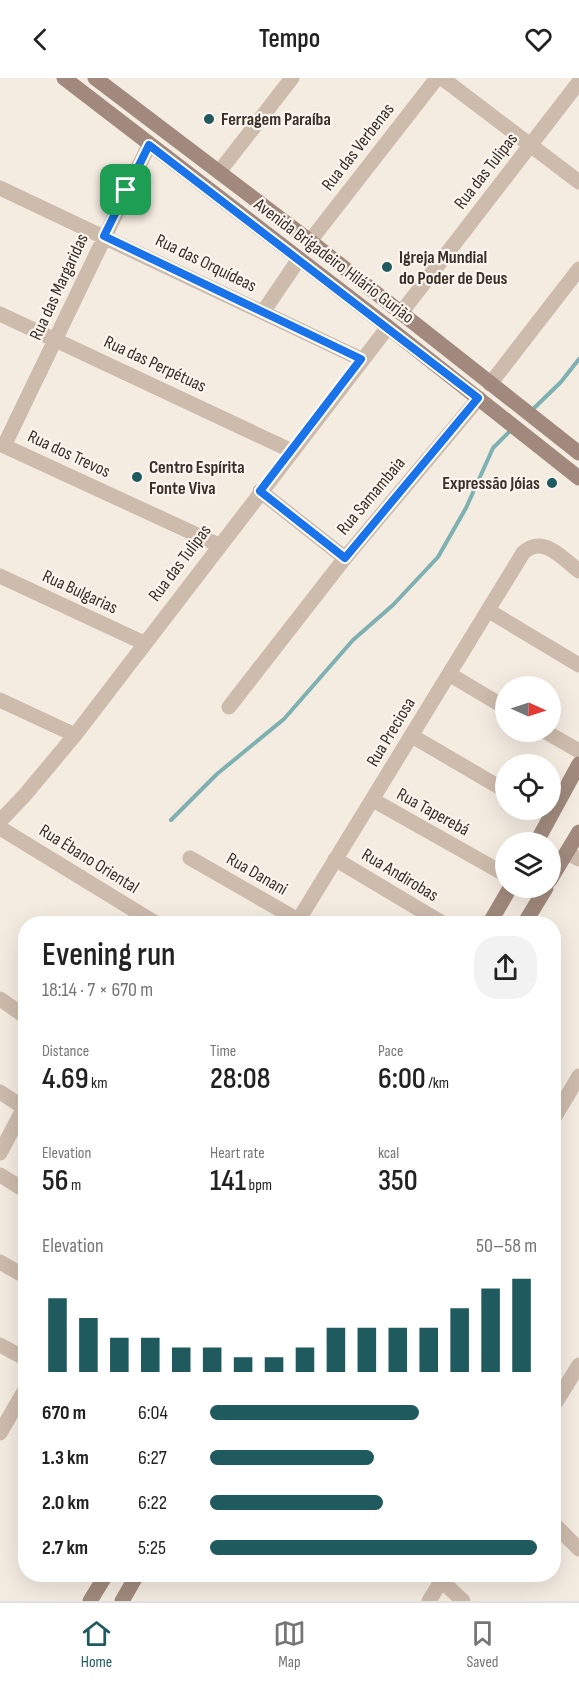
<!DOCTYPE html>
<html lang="en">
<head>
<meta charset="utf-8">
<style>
	body { margin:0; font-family:"Sofia Sans Condensed",sans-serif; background:#f2f2f2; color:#222; height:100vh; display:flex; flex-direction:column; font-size:22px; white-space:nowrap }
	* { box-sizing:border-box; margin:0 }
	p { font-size:20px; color:#767676 }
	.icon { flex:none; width:33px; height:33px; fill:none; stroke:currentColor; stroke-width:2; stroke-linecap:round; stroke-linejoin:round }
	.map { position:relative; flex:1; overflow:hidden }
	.panel { position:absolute; left:18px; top:838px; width:543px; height:666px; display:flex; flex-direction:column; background:#fff; border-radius:24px; box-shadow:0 6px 24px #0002 }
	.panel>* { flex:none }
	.needle { width:39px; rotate:93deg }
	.controls { position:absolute; left:495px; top:598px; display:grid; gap:12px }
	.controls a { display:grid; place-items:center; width:66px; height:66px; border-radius:50%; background:#fff; box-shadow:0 6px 24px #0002; font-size:30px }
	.pin { position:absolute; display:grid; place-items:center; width:51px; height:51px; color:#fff; margin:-26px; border-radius:12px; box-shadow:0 3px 9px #0006 }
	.round { display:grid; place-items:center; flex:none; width:63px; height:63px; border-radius:24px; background:#f2f2f2 }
	.headline { display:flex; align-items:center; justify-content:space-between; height:102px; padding:0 24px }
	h1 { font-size:33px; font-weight:600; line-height:45px }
	.stats { display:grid; grid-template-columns:repeat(3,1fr); gap:9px; height:102px; padding:6px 24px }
	.stats div { display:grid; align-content:center }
	.stats b { font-size:30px; font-weight:600 }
	.stats small { font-size:16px; font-weight:400 }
	.stats p { font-size:16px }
	.chart { height:168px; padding:12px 24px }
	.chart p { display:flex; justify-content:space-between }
	.chart svg { width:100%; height:108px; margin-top:6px; stroke:#1f5a5e; stroke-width:6 }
	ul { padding:0 24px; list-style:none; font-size:20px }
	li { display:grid; grid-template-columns:96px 72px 1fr; align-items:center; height:45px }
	li i { height:15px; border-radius:8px; background:#1f5a5e }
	header { display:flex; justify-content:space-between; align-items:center; height:78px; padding:0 24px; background:#fff; font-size:27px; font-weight:600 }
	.dock { display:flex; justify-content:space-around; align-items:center; height:84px; border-top:2px solid #e0e0e0; background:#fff; font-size:16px; color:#767676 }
	.dock a { display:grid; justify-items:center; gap:3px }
	.dock .active { color:#1f5a5e }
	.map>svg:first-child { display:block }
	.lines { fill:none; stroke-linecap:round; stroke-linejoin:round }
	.stream { stroke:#7fb0b2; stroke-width:4 }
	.street { stroke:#cdbbac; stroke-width:15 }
	.secondary { stroke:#a18a7d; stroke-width:15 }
	.route-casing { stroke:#fff; stroke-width:12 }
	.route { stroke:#1a73e8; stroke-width:8 }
	.poi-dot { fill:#1f5a5e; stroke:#fbf5ee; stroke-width:2 }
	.labels { text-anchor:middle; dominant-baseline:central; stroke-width:4.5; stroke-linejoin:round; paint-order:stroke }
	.poi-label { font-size:18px; font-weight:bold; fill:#3b302b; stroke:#fbf5ee; text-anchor:start }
	.street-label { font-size:18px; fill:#3b302b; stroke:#fbf5ee }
</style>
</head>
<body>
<header><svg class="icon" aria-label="back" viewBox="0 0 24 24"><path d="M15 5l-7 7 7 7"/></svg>Tempo<svg class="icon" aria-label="heart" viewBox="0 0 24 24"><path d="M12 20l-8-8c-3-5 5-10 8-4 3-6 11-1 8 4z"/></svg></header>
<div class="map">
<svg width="579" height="1523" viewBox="0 0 579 1523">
	<rect width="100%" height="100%" fill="#f4ebe1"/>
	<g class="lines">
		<!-- stream -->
		<path class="stream" d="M530 334 561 304 579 281
			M171 742 217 696 284 641 353 562 393 527 438 479 466 430 493 370 512 351"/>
		<!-- street -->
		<path class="street" d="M442 0 579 104
			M219 94 292 0
			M0 110 361 281
			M310 163 437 0
			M263 234 299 181
			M401 235 579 4
			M0 236 292 373
			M490 306 579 191
			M0 366 219 467
			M4 368 149 67
			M260 413 345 480
			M0 498 144 565
			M489 533 579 587
			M449 596 506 630
			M0 622 75 657
			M229 629 345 480 479 320
			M546 654 579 673
			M412 658 506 713
			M373 722 506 797
			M0 743 24 718 75 657 388 249
			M0 750 157 846
			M567 775 579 781
			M190 780 305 846
			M335 781 444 846
			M296 846 523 475C543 456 562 480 579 493
			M0 921 26 939
			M0 1014 26 1031
			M554 1040 579 998
			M0 1075 26 1026
			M0 1097 26 1113
			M0 1184 26 1199
			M0 1267 26 1281
			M554 1327 579 1287
			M0 1355 26 1310
			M554 1446 579 1471
			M442 1503 463 1523
			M429 1523 445 1497"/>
		<!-- secondary -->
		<path class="secondary" d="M64 0 388 249 579 400
			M95 0 310 163 579 375
			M536 765 579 686
			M550 802 579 754
			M489 846 510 810
			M524 846 546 810
			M90 1523 106 1497
			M122 1523 137 1497"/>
	</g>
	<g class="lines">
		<defs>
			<path id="route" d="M149 67 478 320 345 480 260 413 361 281 104 158Z"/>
		</defs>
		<!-- route casing -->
		<use href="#route" class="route-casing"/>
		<!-- route -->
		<use href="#route" class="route"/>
	</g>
	<!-- markers -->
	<g class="poi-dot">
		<circle cx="209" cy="41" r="6"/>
		<circle cx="387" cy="189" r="6"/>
		<circle cx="137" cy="399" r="6"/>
		<circle cx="552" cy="405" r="6"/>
	</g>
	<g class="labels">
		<!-- poi labels -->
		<g class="poi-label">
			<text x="221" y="41">Ferragem Paraíba</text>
			<text x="399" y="179">Igreja Mundial<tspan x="399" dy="21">do Poder de Deus</tspan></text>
			<text x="149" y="389">Centro Espírita<tspan x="149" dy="21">Fonte Viva</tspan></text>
			<text x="540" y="405" text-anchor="end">Expressão Jóias</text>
		</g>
		<!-- street labels -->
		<g class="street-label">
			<text transform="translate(358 69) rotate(-52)">Rua das Verbenas</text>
			<text transform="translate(486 93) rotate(-52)">Rua das Tulipas</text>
			<text transform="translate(334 183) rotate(37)">Avenida Brigadeiro Hilário Gurjão</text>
			<text transform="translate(206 185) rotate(26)">Rua das Orquídeas</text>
			<text transform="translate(59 209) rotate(-65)">Rua das Margaridas</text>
			<text transform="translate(155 286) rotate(25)">Rua das Perpétuas</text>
			<text transform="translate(69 376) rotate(25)">Rua dos Trevos</text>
			<text transform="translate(371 418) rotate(-50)">Rua Samambaia</text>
			<text transform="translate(180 485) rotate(-53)">Rua das Tulipas</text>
			<text transform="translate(80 514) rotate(25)">Rua Bulgarias</text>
			<text transform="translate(391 654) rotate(-59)">Rua Preciosa</text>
			<text transform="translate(433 734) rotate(29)">Rua Taperebá</text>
			<text transform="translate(89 781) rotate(32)">Rua Ébano Oriental</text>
			<text transform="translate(257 796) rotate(30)">Rua Danani</text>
			<text transform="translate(400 797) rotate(31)">Rua Andirobas</text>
		</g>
	</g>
</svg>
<div class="controls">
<a><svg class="needle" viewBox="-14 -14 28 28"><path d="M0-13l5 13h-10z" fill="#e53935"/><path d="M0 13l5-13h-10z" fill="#767676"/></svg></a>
<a><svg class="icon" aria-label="locate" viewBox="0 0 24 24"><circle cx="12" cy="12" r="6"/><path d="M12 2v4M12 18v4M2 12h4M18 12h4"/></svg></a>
<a><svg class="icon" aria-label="layers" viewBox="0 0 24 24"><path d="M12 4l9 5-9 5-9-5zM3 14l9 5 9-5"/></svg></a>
</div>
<div class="pin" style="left:126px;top:112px;background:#1e9e55"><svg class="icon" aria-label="arrive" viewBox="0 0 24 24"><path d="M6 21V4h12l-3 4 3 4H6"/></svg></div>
<section class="panel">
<div class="headline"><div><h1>Evening run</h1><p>18:14 · 7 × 670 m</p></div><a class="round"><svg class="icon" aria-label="share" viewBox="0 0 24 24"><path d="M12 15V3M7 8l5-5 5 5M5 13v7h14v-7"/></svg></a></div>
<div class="stats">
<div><p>Distance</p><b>4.69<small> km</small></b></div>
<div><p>Time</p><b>28:08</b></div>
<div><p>Pace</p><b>6:00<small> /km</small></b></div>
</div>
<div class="stats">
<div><p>Elevation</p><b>56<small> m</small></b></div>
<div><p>Heart rate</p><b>141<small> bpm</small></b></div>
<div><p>kcal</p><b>350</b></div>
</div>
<div class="chart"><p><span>Elevation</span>50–58 m</p>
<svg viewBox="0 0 160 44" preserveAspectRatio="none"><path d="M5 44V14M15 44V22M25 44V30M35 44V30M45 44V34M55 44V34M65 44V38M75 44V38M85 44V34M95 44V26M105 44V26M115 44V26M125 44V26M135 44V18M145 44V10M155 44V6"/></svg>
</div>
<ul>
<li><b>670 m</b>6:04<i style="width:64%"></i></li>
<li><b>1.3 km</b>6:27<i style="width:50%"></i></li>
<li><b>2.0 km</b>6:22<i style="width:53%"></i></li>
<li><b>2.7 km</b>5:25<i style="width:100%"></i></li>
</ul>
</section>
</div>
<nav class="dock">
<a class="active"><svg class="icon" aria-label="home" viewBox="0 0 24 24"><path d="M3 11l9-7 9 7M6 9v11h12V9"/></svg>Home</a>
<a><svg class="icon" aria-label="map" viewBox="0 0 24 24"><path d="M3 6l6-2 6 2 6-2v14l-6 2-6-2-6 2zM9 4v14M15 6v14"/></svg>Map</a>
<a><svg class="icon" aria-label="saved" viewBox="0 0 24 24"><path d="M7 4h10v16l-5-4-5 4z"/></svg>Saved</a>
</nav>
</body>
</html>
